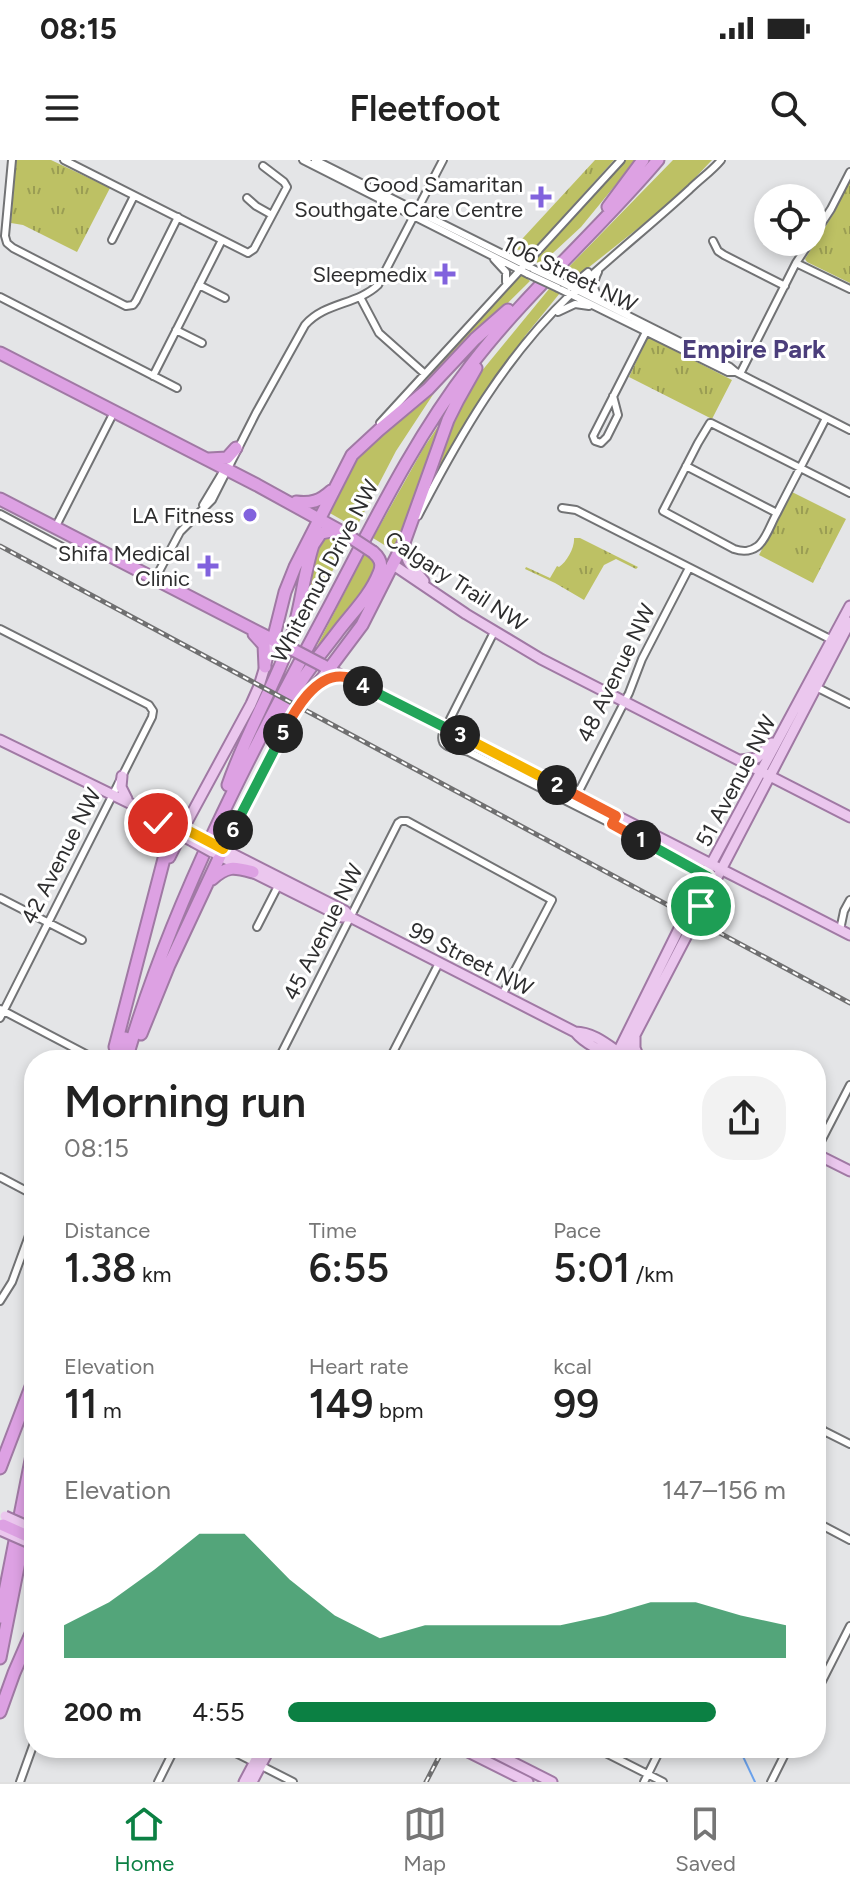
<!DOCTYPE html>
<html lang="en">
<head>
<meta charset="utf-8">
<style>
	body { margin:0; font-family:Figtree,sans-serif; background:#f2f2f2; color:#222; height:100vh; display:flex; flex-direction:column; font-size:30px; white-space:nowrap }
	* { box-sizing:border-box; margin:0 }
	p { font-size:26px; color:#767676 }
	.icon { flex:none; width:44px; height:44px; fill:none; stroke:currentColor; stroke-width:2; stroke-linecap:round; stroke-linejoin:round }
	.map { position:relative; flex:1; overflow:hidden }
	.drawer { position:absolute; left:24px; top:890px; width:802px; height:708px; display:flex; flex-direction:column; background:#fff; border-radius:32px; box-shadow:0 4px 12px #0003 }
	.drawer>* { flex:none }
	.buttons { position:absolute; left:754px; top:24px; display:grid; gap:16px }
	.buttons a { display:grid; place-items:center; width:72px; height:72px; border-radius:50%; background:#fff; box-shadow:0 4px 12px #0003; font-size:40px }
	.pin { position:absolute; display:grid; place-items:center; width:68px; height:68px; color:#fff; margin:-34px; border:4px solid #fff; border-radius:50%; box-shadow:0 2px 8px #0007 }
	.km { position:absolute; width:40px; height:40px; margin:-20px; border-radius:50%; background:#222; color:#fff; font-size:22px; line-height:40px; text-align:center }
	.round { display:grid; place-items:center; flex:none; width:84px; height:84px; border-radius:32px; background:#f2f2f2 }
	.summary { display:flex; align-items:center; justify-content:space-between; height:136px; padding:0 40px }
	h1 { font-size:44px; font-weight:600; line-height:60px }
	.stats { display:grid; grid-template-columns:repeat(3,1fr); gap:12px; height:136px; padding:8px 40px }
	.stats div { display:grid; align-content:center }
	.stats b { font-size:40px; font-weight:600 }
	.stats small { font-size:22px; font-weight:400 }
	.stats p { font-size:22px }
	.chart { height:224px; padding:16px 40px }
	.chart p { display:flex; justify-content:space-between }
	.chart svg { width:100%; height:144px; margin-top:8px; fill:#0b8043; opacity:.7 }
	ul { padding:0 40px; list-style:none; font-size:26px }
	li { display:grid; grid-template-columns:128px 96px 1fr; align-items:center; height:60px }
	li i { height:20px; border-radius:10px; background:#0b8043 }
	.status { display:flex; justify-content:space-between; align-items:center; height:56px; padding:0 40px; background:#fff; direction:ltr }
	.status svg { height:22px; fill:currentColor }
	header { display:flex; justify-content:space-between; align-items:center; height:104px; padding:0 40px; background:#fff; font-size:36px; font-weight:600 }
	.tab-bar { display:flex; justify-content:space-around; align-items:center; height:112px; border-top:2px solid #e0e0e0; background:#fff; font-size:22px; color:#767676 }
	.tab-bar a { display:grid; justify-items:center; gap:4px }
	.tab-bar .on { color:#0b8043 }
	.map>svg:first-child { display:block }
	.grass { fill:#bdc164 }
	.park { fill:url(#park-tufts) }
	.lines { fill:none; stroke-linecap:round; stroke-linejoin:round }
	.stream { stroke:#6aa1eb; stroke-width:2 }
	.minor-casing { stroke:#727375; stroke-width:10 }
	.major-casing { stroke:#a079a4; stroke-width:13 }
	.highway-casing { stroke:#a079a4; stroke-width:15 }
	.minor { stroke:#fff; stroke-width:6 }
	.major { stroke:#ebc7ee; stroke-width:9 }
	.highway { stroke:#dda1e3; stroke-width:11 }
	.rail-casing { stroke:#707071; stroke-width:5 }
	.rail { stroke:#fff; stroke-width:2; stroke-dasharray:6; stroke-linecap:butt }
	.minor-bridge-casing { stroke:#727375; stroke-width:10; stroke-linecap:butt }
	.major-bridge-casing { stroke:#a079a4; stroke-width:13; stroke-linecap:butt }
	.highway-bridge-casing { stroke:#a079a4; stroke-width:15; stroke-linecap:butt }
	.minor-bridge { stroke:#fff; stroke-width:6 }
	.major-bridge { stroke:#ebc7ee; stroke-width:9 }
	.highway-bridge { stroke:#dda1e3; stroke-width:11 }
	.split-1-casing { stroke:#fff; stroke-width:16 }
	.split-2-casing { stroke:#fff; stroke-width:16 }
	.split-3-casing { stroke:#fff; stroke-width:16 }
	.split-4-casing { stroke:#fff; stroke-width:16 }
	.split-5-casing { stroke:#fff; stroke-width:16 }
	.split-6-casing { stroke:#fff; stroke-width:16 }
	.split-7-casing { stroke:#fff; stroke-width:16 }
	.split-1 { stroke:#22a559; stroke-width:10 }
	.split-2 { stroke:#f0652b; stroke-width:10 }
	.split-3 { stroke:#f5b400; stroke-width:10 }
	.split-4 { stroke:#22a559; stroke-width:10 }
	.split-5 { stroke:#f0652b; stroke-width:10 }
	.split-6 { stroke:#22a559; stroke-width:10 }
	.split-7 { stroke:#f5b400; stroke-width:10 }
	.poi-dot { fill:#8162dd; stroke:#fff; stroke-width:3 }
	.labels { text-anchor:middle; dominant-baseline:central; stroke-width:6; stroke-linejoin:round; paint-order:stroke }
	.poi-label { font-size:22px; fill:#2e2e2f; stroke:#fff; text-anchor:end }
	.street-label { font-size:22px; fill:#2e2e2f; stroke:#fff }
	.quarter-label { font-size:26px; font-weight:bold; fill:#4b3e7b; stroke:#fff }
</style>
</head>
<body>
<div class="status"><b>08:15</b><svg viewBox="0 0 49 12"><path d="M0 12V9h3v3zM5 12V6h3v6zM10 12V3h3v9zM15 12V0h3v12zM26 1h20v11H26zM47 4h2v5h-2z"/></svg></div>
<header><svg class="icon" aria-label="menu" viewBox="0 0 24 24"><path d="M4 6h16M4 12h16M4 18h16"/></svg>Fleetfoot<svg class="icon" aria-label="search" viewBox="0 0 24 24"><circle cx="10" cy="10" r="6"/><path d="M15 15l6 6"/></svg></header>
<div class="map">
<svg width="850" height="1622" viewBox="0 0 850 1622">
	<defs>
		<pattern id="park-tufts" width="24" height="20" patternUnits="userSpaceOnUse" patternTransform="scale(2)"><rect width="24" height="20" fill="#bdc164"/><path d="M3 7l-1-3M5 7V3M7 7l1-3M15 17l-1-3M17 17v-4M19 17l1-3" fill="none" stroke="#9a9d53"/></pattern>
	</defs>
	<rect width="100%" height="100%" fill="#e4e5e7"/>
	<!-- grass -->
	<path class="grass" d="M625 0H636L581 67 540 105 535 100Z
		M673 0H712L675 39 574 119 561 115Z
		M523 115 530 121 429 221 396 249 516 118Z
		M549 129 560 133 525 176C517 193 502 207 492 222 468 255 449 290 430 325L454 255 476 218Z
		M440 224 396 291 356 368 328 352 362 291Z
		M450 248 412 355 394 391 373 378 423 289Z
		M338 374 347 382 299 478H295L313 398 320 379Z
		M364 395 373 397 376 409 362 434 319 489 316 488Z"/>
	<!-- park -->
	<path class="park" d="M16 0H51L110 28 77 92 23 65 11 63Z
		M595 0H614L536 87 511 91Z
		M850 21V123L807 102 805 99 834 53Z
		M650 178 732 220 712 259 629 217 647 179Z
		M792 332 846 359 813 423 759 395Z
		M574 378H580L638 407 636 409 616 399 604 405 584 440 555 423 525 409 526 407 550 418 557 406 559 407C567 402 575 387 574 378Z"/>
	<g class="lines">
		<!-- stream -->
		<path class="stream" d="M739 1588 755 1622"/>
		<defs>
			<path id="minor" d="M12 0 5 76 7 83 13 88 126 146 133 145 136 141 178 57
				M64 0 248 93 254 89 287 27 284 22 263 6
				M303 0 528 114
				M315 0 533 109
				M247 38 256 46 272 55
				M812 78 831 49 850 12
				M112 80 134 36
				M713 81 718 91 724 95 785 126
				M511 97H523L535 92
				M494 99 506 112V122
				M796 103 850 129
				M598 112C592 124 593 130 601 141
				M563 123 730 207 736 212 850 270
				M199 125 225 138
				M570 127 588 112
				M558 128 728 212H736
				M0 137 177 228
				M360 137 379 173 425 214
				M558 152 575 144 589 146
				M176 170 202 183
				M740 214 796 103 810 82
				M153 216 222 80
				M613 236 618 255 607 277 601 283 595 281 593 276 647 170
				M826 258C810 290 793 321 777 353 771 363 767 378 758 386 750 392 743 392 734 389L663 351 698 283 710 263H711L850 333
				M380 263 621 0
				M686 306 777 353
				M203 345 224 310
				M562 348 576 350 832 480
				M0 354 79 396 86 394 93 388
				M418 356C460 275 504 198 570 135 609 98 651 65 690 29 700 19 712 11 721 0
				M55 368 114 252
				M155 419 180 372 212 340 256 253 305 165C325 142 357 145 378 125L443 0
				M0 469 149 545 153 551 152 557 0 858
				M494 472 443 573C438 590 458 588 469 592L612 664 706 715
				M814 526 850 544
				M577 635 629 533 642 499 689 408
				M0 738 82 780
				M257 767 279 724
				M840 770 844 751 850 740
				M0 849 97 900
				M278 900 398 663 401 661H407L552 740 502 835
				M389 900 439 803
				M816 991 850 925
				M0 1017 34 1035
				M0 1141 12 1122 34 1062
				M816 1267 850 1284
				M816 1283 823 1270
				M816 1362 850 1380
				M816 1533 850 1466
				M226 1588 293 1622
				M596 1588 663 1622
				M20 1622 34 1583
				M158 1622 175 1588
				M644 1622 661 1588
				M771 1622 788 1588"/>
			<path id="major" d="M405 382C405 404 411 405 424 421
				M392 404 466 454 541 499 850 657
				M0 580 195 675
				M741 600 757 598 772 583
				M122 616 121 627 127 639
				M138 653 192 681
				M180 675 251 544 259 526 273 480
				M221 688 345 751 350 757 575 872C584 883 603 894 617 893
				M216 694 342 757H350
				M220 696 288 563 302 541 329 509 850 775
				M575 872C596 872 613 890 630 900
				M635 877V888L640 900
				M614 900 709 708 850 446
				M622 900 850 462
				M816 994 850 1011
				M460 1588 528 1622
				M485 1588 552 1622
				M244 1622 262 1588
				M252 1622 270 1588"/>
			<path id="highway" d="M608 47 643 0
				M0 193 257 325 344 373
				M209 299 227 298 236 288
				M0 339 279 483
				M296 342C311 344 320 341 331 331
				M254 474 264 485 265 507
				M273 480 285 432 295 407 352 295 379 270 428 229 475 179 508 150
				M322 505 329 509 362 465 405 380 448 260 458 240 476 208
				M280 556C296 527 315 500 336 474 350 455 370 436 379 413 383 404 380 398 373 392
				M228 625C245 575 272 531 290 482 301 450 303 416 313 385L321 373 331 371 339 373
				M169 697 180 675
				M212 719C228 705 234 707 253 712
				M141 874 169 805 220 696
				M115 887 166 691 165 676 155 662
				M117 900 125 878
				M126 900C172 741 250 595 328 449 372 366 413 280 471 205 527 132 598 71 658 0
				M0 1308 34 1219
				M0 1457 34 1285
				M0 1498 34 1326
				M0 1552 14 1513 34 1467"/>
		</defs>
		<!-- minor casing -->
		<use href="#minor" class="minor-casing"/>
		<!-- major casing -->
		<use href="#major" class="major-casing"/>
		<!-- highway casing -->
		<use href="#highway" class="highway-casing"/>
		<!-- minor -->
		<use href="#minor" class="minor"/>
		<!-- major -->
		<use href="#major" class="major"/>
		<!-- highway -->
		<use href="#highway" class="highway"/>
		<defs>
			<path id="rail" d="M0 386 850 843
				M426 1622 441 1593"/>
		</defs>
		<!-- rail casing -->
		<use href="#rail" class="rail-casing"/>
		<!-- rail -->
		<use href="#rail" class="rail"/>
		<defs>
			<path id="minor-bridge" d="M533 109 563 123
				M528 114 558 128"/>
			<path id="major-bridge" d="M195 675 215 685
				M192 681 212 692
				M5 1356 34 1369
				M2 1371 34 1385"/>
			<path id="highway-bridge" d="M344 373 373 392
				M280 483 322 505
				M3 1365 34 1379"/>
		</defs>
		<!-- minor-bridge casing -->
		<use href="#minor-bridge" class="minor-bridge-casing"/>
		<!-- major-bridge casing -->
		<use href="#major-bridge" class="major-bridge-casing"/>
		<!-- highway-bridge casing -->
		<use href="#highway-bridge" class="highway-bridge-casing"/>
		<!-- minor-bridge -->
		<use href="#minor-bridge" class="minor-bridge"/>
		<!-- major-bridge -->
		<use href="#major-bridge" class="major-bridge"/>
		<!-- highway-bridge -->
		<use href="#highway-bridge" class="highway-bridge"/>
	</g>
	<g class="lines">
		<defs>
			<path id="split-1" d="M641 680 708 717 709 731 701 746"/>
			<path id="split-2" d="M557 625 616 656 612 664 641 680"/>
			<path id="split-3" d="M460 575 557 625"/>
			<path id="split-4" d="M363 526 460 575"/>
			<path id="split-5" d="M283 573C294 552 316 511 346 517 351 518 358 523 363 526"/>
			<path id="split-6" d="M233 670 283 573"/>
			<path id="split-7" d="M158 663 180 675 183 668 223 689 233 670"/>
		</defs>
		<!-- split-1 casing -->
		<use href="#split-1" class="split-1-casing"/>
		<!-- split-2 casing -->
		<use href="#split-2" class="split-2-casing"/>
		<!-- split-3 casing -->
		<use href="#split-3" class="split-3-casing"/>
		<!-- split-4 casing -->
		<use href="#split-4" class="split-4-casing"/>
		<!-- split-5 casing -->
		<use href="#split-5" class="split-5-casing"/>
		<!-- split-6 casing -->
		<use href="#split-6" class="split-6-casing"/>
		<!-- split-7 casing -->
		<use href="#split-7" class="split-7-casing"/>
		<!-- split-1 -->
		<use href="#split-1" class="split-1"/>
		<!-- split-2 -->
		<use href="#split-2" class="split-2"/>
		<!-- split-3 -->
		<use href="#split-3" class="split-3"/>
		<!-- split-4 -->
		<use href="#split-4" class="split-4"/>
		<!-- split-5 -->
		<use href="#split-5" class="split-5"/>
		<!-- split-6 -->
		<use href="#split-6" class="split-6"/>
		<!-- split-7 -->
		<use href="#split-7" class="split-7"/>
	</g>
	<!-- markers -->
	<g class="poi-dot">
		<path d="M537 25h8v8h8v8h-8v8h-8v-8h-8v-8h8z"/>
		<path d="M441 102h8v8h8v8h-8v8h-8v-8h-8v-8h8z"/>
		<circle cx="250" cy="355" r="8"/>
		<path d="M204 394h8v8h8v8h-8v8h-8v-8h-8v-8h8z"/>
	</g>
	<g class="labels">
		<!-- poi labels -->
		<g class="poi-label">
			<text x="523" y="24">Good Samaritan<tspan x="523" dy="25">Southgate Care Centre</tspan></text>
			<text x="427" y="114">Sleepmedix</text>
			<text x="234" y="355">LA Fitness</text>
			<text x="190" y="393">Shifa Medical<tspan x="190" dy="25">Clinic</tspan></text>
		</g>
		<!-- street labels -->
		<g class="street-label">
			<text transform="translate(570 114) rotate(26)">106 Street NW</text>
			<text transform="translate(325 411) rotate(-62)">Whitemud Drive NW</text>
			<text transform="translate(456 421) rotate(33)">Calgary Trail NW</text>
			<text transform="translate(616 513) rotate(-64)">48 Avenue NW</text>
			<text transform="translate(736 621) rotate(-62)">51 Avenue NW</text>
			<text transform="translate(61 696) rotate(-63)">42 Avenue NW</text>
			<text transform="translate(323 772) rotate(-63)">45 Avenue NW</text>
			<text transform="translate(471 799) rotate(27)">99 Street NW</text>
		</g>
		<!-- quarter labels -->
		<g class="quarter-label">
			<text x="754" y="189">Empire Park</text>
		</g>
	</g>
</svg>
<div class="buttons">
<a><svg class="icon" aria-label="locate" viewBox="0 0 24 24"><circle cx="12" cy="12" r="6"/><path d="M12 2v4M12 18v4M2 12h4M18 12h4"/></svg></a>
</div>
<div class="pin" style="left:701px;top:746px;background:#1e9e55"><svg class="icon" aria-label="arrive" viewBox="0 0 24 24"><path d="M6 21V4h12l-3 4 3 4H6"/></svg></div>
<div class="pin" style="left:158px;top:663px;background:#d93025"><svg class="icon" aria-label="check" viewBox="0 0 24 24"><path d="M5 12l5 5 9-10"/></svg></div>
<b class="km" style="left:641px;top:680px">1</b>
<b class="km" style="left:557px;top:625px">2</b>
<b class="km" style="left:460px;top:575px">3</b>
<b class="km" style="left:363px;top:526px">4</b>
<b class="km" style="left:283px;top:573px">5</b>
<b class="km" style="left:233px;top:670px">6</b>
<section class="drawer">
<div class="summary"><div><h1>Morning run</h1><p>08:15</p></div><a class="round"><svg class="icon" aria-label="share" viewBox="0 0 24 24"><path d="M12 15V3M7 8l5-5 5 5M5 13v7h14v-7"/></svg></a></div>
<div class="stats">
<div><p>Distance</p><b>1.38<small> km</small></b></div>
<div><p>Time</p><b>6:55</b></div>
<div><p>Pace</p><b>5:01<small> /km</small></b></div>
</div>
<div class="stats">
<div><p>Elevation</p><b>11<small> m</small></b></div>
<div><p>Heart rate</p><b>149<small> bpm</small></b></div>
<div><p>kcal</p><b>99</b></div>
</div>
<div class="chart"><p><span>Elevation</span>147–156 m</p>
<svg viewBox="0 0 160 44" preserveAspectRatio="none"><path d="M0 44V34L10 27L20 17L30 6L40 6L50 20L60 31L70 38L80 34L90 34L100 34L110 34L120 31L130 27L140 27L150 31L160 34V44z"/></svg>
</div>
<ul>
<li><b>200 m</b>4:55<i style="width:86%"></i></li>
</ul>
</section>
</div>
<nav class="tab-bar">
<a class="on"><svg class="icon" aria-label="home" viewBox="0 0 24 24"><path d="M3 11l9-7 9 7M6 9v11h12V9"/></svg>Home</a>
<a><svg class="icon" aria-label="map" viewBox="0 0 24 24"><path d="M3 6l6-2 6 2 6-2v14l-6 2-6-2-6 2zM9 4v14M15 6v14"/></svg>Map</a>
<a><svg class="icon" aria-label="saved" viewBox="0 0 24 24"><path d="M7 4h10v16l-5-4-5 4z"/></svg>Saved</a>
</nav>
</body>
</html>
